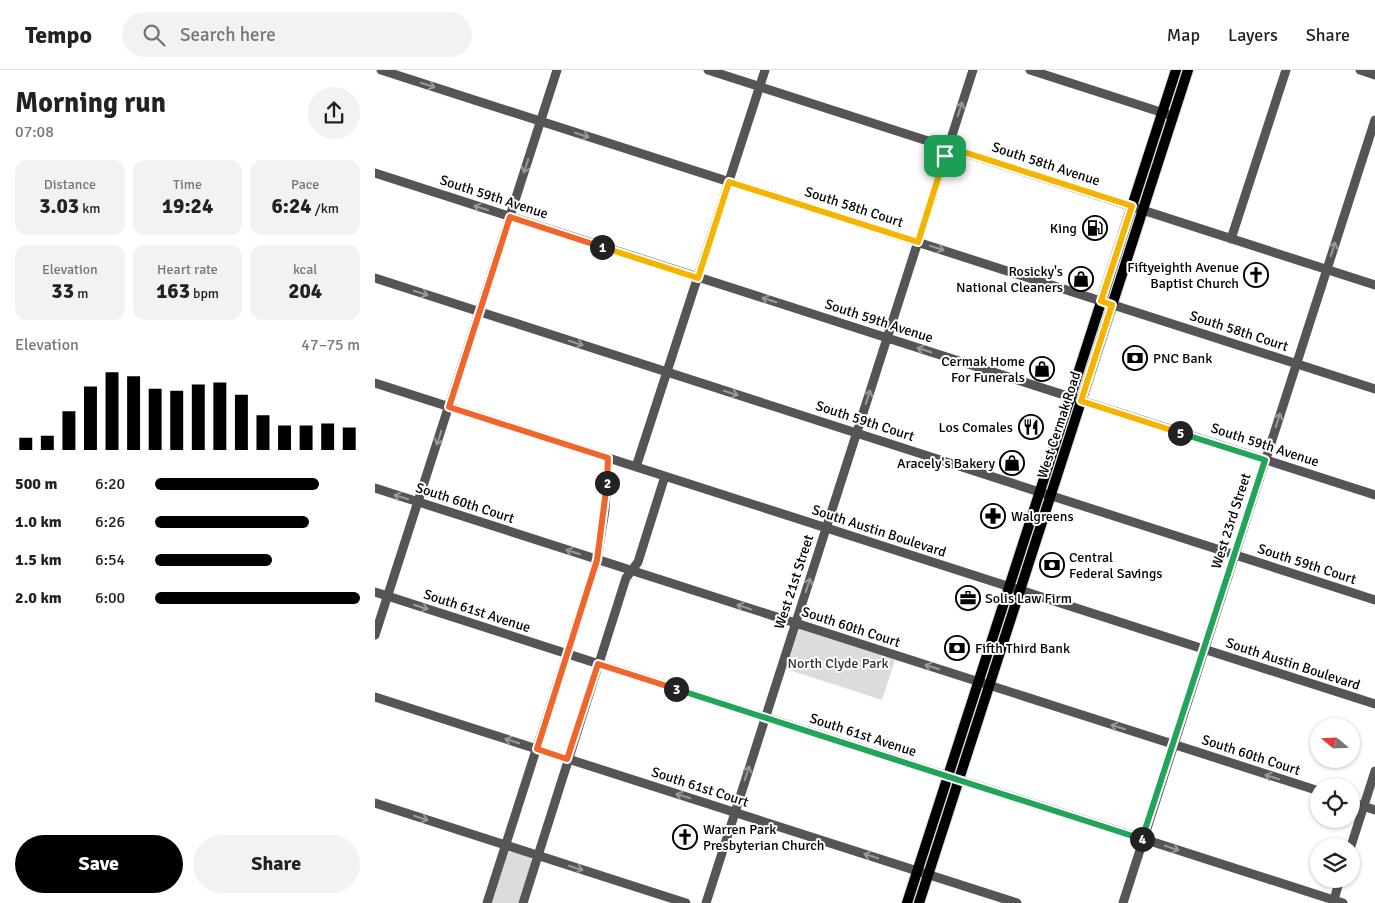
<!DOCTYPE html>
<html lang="en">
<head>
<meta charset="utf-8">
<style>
	body { margin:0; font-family:Signika,sans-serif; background:#f2f2f2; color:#222; height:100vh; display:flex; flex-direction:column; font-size:19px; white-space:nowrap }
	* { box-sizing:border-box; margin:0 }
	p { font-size:16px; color:#767676 }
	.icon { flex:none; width:28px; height:28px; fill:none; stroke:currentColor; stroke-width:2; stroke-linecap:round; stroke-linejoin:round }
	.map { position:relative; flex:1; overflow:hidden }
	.details { display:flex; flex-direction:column; background:#fff; width:375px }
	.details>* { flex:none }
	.needle { width:32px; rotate:289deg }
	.tools { position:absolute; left:935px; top:648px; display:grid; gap:10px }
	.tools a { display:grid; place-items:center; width:50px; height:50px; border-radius:50%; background:#fff; box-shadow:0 1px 4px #0004; font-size:25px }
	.pin { position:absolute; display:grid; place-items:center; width:42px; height:42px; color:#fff; margin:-21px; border-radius:10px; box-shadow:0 2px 8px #0006 }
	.km { position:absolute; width:25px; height:25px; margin:-12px; border-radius:50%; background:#222; color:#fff; font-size:14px; line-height:25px; text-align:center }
	.round { display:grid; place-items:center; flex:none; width:52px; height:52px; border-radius:26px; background:#f2f2f2 }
	.overview { display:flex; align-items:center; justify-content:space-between; height:85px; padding:0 15px }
	h1 { font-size:28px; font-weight:700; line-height:38px }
	.metrics { display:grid; grid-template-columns:repeat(3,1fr); gap:8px; height:85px; padding:5px 15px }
	.metrics div { display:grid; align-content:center; border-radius:12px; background:#f2f2f2; text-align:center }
	.metrics b { font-size:21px; font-weight:700 }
	.metrics small { font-size:14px; font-weight:400 }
	.metrics p { font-size:14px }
	.chart { height:140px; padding:10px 15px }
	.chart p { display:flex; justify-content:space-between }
	.chart svg { width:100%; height:90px; margin-top:5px; stroke:#000; stroke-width:6 }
	.action { display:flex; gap:10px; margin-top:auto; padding:10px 15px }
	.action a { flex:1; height:58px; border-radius:30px; background:#000; color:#fff; font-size:20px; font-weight:700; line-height:58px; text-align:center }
	.action a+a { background:#f2f2f2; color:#222 }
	ul { padding:0 15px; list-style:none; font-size:16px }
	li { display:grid; grid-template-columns:80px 60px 1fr; align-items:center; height:38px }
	li i { height:12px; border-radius:6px; background:#000 }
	header { display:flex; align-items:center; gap:30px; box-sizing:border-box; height:70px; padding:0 25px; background:#fff; border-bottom:1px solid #e0e0e0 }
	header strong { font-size:24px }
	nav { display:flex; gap:28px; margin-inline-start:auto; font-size:18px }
	.search { width:350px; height:45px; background:#f2f2f2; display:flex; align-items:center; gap:12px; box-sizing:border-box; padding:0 18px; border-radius:28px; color:#767676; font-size:19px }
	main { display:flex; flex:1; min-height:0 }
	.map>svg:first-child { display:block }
	.green { fill:#dcdcdc }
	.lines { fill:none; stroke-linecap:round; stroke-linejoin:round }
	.major-casing { stroke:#dbdbdb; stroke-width:12 }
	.minor { stroke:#555; stroke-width:9 }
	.major { stroke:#000; stroke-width:10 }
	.oneway { stroke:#999 }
	.split-1-casing { stroke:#fff; stroke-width:10 }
	.split-2-casing { stroke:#fff; stroke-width:10 }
	.split-3-casing { stroke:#fff; stroke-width:10 }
	.split-4-casing { stroke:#fff; stroke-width:10 }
	.split-5-casing { stroke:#fff; stroke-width:10 }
	.split-6-casing { stroke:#fff; stroke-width:10 }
	.split-1 { stroke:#f5b400; stroke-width:6 }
	.split-2 { stroke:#f0652b; stroke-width:6 }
	.split-3 { stroke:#f0652b; stroke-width:6 }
	.split-4 { stroke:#22a559; stroke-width:6 }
	.split-5 { stroke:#22a559; stroke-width:6 }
	.split-6 { stroke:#f5b400; stroke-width:6 }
	.labels { text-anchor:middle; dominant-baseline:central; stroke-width:4; stroke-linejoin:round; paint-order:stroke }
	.street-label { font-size:14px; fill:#000; stroke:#fff }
	.poi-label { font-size:14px; fill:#000; stroke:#fff; text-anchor:end }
	.park-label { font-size:14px; fill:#333; stroke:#fff }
</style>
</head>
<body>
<header>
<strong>Tempo</strong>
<div class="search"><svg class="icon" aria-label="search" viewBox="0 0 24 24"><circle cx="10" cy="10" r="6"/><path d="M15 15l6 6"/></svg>Search here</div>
<nav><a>Map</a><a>Layers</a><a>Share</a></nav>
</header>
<main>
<section class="details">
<div class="overview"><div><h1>Morning run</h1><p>07:08</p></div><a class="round"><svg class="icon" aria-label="share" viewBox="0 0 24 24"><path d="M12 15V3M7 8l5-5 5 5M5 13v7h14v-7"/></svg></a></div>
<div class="metrics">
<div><p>Distance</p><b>3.03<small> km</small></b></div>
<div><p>Time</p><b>19:24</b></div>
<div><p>Pace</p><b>6:24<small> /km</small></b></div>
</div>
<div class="metrics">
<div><p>Elevation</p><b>33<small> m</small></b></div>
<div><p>Heart rate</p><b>163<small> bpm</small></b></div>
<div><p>kcal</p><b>204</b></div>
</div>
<div class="chart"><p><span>Elevation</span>47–75 m</p>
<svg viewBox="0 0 160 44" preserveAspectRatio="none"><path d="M5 44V38M15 44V37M25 44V25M35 44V13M45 44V6M55 44V8M65 44V14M75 44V15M85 44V12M95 44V11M105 44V17M115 44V27M125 44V32M135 44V32M145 44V31M155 44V33"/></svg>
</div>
<ul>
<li><b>500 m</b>6:20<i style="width:80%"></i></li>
<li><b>1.0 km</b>6:26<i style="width:75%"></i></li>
<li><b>1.5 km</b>6:54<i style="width:57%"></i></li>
<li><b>2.0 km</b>6:00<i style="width:100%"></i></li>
</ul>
<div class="action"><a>Save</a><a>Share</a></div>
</section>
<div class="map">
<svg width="1000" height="833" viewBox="0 0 1000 833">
	<rect width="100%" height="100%" fill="#fff"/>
	<!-- green -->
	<path class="green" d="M424 559 520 590 507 630 411 599Z
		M134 781 155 787 157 791 143 833H115L132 783Z"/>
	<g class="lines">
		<defs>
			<path id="major" d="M532 833 801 0
				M544 833 813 0"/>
		</defs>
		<!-- major casing -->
		<use href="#major" class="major-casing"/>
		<!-- minor -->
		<path class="minor" d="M6 0 1000 319
			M333 0 1000 215
			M655 0 798 46
			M985 0 1000 5
			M0 103 1000 425
			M856 169 911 0
			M0 208 1000 530
			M0 313 1000 634
			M261 397 390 0
			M0 418 944 721
			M0 522 968 833
			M0 565 182 0
			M0 627 642 833
			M976 732 1000 740
			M0 733 311 833
			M976 776 1000 701
			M112 833 222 490 230 440 233 388
			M148 833 251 508 263 492 290 406
			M331 833 598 0
			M748 833 1000 50
			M958 833 965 809"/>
		<!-- major -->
		<use href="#major" class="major"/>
	</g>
	<!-- one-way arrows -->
	<defs><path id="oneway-shaft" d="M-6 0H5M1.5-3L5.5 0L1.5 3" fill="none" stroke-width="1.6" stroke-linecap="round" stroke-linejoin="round" transform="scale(1.25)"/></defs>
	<g class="oneway">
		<use href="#oneway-shaft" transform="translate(53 15) rotate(18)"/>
		<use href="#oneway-shaft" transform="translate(585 39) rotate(-72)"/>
		<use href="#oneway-shaft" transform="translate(207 65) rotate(18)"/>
		<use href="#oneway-shaft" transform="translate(151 96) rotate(108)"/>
		<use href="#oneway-shaft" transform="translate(106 138) rotate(-162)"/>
		<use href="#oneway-shaft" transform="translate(562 178) rotate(18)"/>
		<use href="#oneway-shaft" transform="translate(958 179) rotate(-72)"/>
		<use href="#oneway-shaft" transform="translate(46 223) rotate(18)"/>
		<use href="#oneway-shaft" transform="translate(394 230) rotate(-162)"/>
		<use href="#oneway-shaft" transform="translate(201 273) rotate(18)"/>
		<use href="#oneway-shaft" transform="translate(549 280) rotate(-162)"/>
		<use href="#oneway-shaft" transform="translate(356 323) rotate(18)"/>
		<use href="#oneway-shaft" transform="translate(493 327) rotate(-72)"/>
		<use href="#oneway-shaft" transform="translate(903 350) rotate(-72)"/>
		<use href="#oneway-shaft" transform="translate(64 368) rotate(108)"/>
		<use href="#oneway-shaft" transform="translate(26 427) rotate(-162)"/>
		<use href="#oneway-shaft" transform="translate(198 482) rotate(-162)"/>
		<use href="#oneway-shaft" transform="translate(433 515) rotate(-72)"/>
		<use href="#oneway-shaft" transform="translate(46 537) rotate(18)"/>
		<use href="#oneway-shaft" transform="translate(369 537) rotate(-162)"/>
		<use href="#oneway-shaft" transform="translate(557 597) rotate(-162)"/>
		<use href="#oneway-shaft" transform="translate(743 657) rotate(-162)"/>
		<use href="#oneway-shaft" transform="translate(137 671) rotate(-162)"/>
		<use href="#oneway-shaft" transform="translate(372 703) rotate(-72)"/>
		<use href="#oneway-shaft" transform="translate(897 707) rotate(-162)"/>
		<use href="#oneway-shaft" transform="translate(308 726) rotate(-162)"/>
		<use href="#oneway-shaft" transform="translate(46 748) rotate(18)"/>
		<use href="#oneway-shaft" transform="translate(797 778) rotate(18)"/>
		<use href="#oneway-shaft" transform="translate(496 786) rotate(-162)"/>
		<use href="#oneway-shaft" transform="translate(201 798) rotate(18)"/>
	</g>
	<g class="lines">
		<defs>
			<path id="split-1" d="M227 177 323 208 354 112 543 172 570 86"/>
			<path id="split-2" d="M227 177 135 147 74 337 233 388 232 413"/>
			<path id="split-3" d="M232 413 222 490 162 679 192 689 223 594 301 619"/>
			<path id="split-4" d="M301 619 767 769"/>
			<path id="split-5" d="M767 769 890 390 805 363"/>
			<path id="split-6" d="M570 86 573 77 757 136 726 231 737 235 706 331 805 363"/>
		</defs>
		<!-- split-1 casing -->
		<use href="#split-1" class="split-1-casing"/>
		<!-- split-2 casing -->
		<use href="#split-2" class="split-2-casing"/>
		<!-- split-3 casing -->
		<use href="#split-3" class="split-3-casing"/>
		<!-- split-4 casing -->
		<use href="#split-4" class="split-4-casing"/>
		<!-- split-5 casing -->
		<use href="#split-5" class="split-5-casing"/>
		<!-- split-6 casing -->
		<use href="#split-6" class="split-6-casing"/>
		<!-- split-1 -->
		<use href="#split-1" class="split-1"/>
		<!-- split-2 -->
		<use href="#split-2" class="split-2"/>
		<!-- split-3 -->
		<use href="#split-3" class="split-3"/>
		<!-- split-4 -->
		<use href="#split-4" class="split-4"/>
		<!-- split-5 -->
		<use href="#split-5" class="split-5"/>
		<!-- split-6 -->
		<use href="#split-6" class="split-6"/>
	</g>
	<!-- icons -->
	<defs>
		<symbol id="fuel-ring" viewBox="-11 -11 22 22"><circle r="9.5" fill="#fff" stroke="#000" stroke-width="1.5"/><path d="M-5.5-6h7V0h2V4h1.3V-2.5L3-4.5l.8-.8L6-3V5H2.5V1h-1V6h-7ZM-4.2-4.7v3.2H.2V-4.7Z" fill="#000"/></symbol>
		<symbol id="church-ring" viewBox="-11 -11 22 22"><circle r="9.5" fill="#fff" stroke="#000" stroke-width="1.5"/><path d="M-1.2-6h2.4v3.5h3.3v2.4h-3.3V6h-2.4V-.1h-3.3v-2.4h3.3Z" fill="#000"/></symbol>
		<symbol id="shop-ring" viewBox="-11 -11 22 22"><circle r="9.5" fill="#fff" stroke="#000" stroke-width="1.5"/><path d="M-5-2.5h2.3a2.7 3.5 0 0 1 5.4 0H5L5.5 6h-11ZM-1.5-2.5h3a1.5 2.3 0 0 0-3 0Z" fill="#000"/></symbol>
		<symbol id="bank-ring" viewBox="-11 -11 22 22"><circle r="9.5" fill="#fff" stroke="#000" stroke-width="1.5"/><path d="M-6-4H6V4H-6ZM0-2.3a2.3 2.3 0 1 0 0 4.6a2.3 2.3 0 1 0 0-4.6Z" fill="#000"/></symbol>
		<symbol id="restaurant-ring" viewBox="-11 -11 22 22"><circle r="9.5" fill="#fff" stroke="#000" stroke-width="1.5"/><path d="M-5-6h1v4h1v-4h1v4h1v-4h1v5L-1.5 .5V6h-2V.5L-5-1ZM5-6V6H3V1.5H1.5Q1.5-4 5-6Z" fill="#000"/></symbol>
		<symbol id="pharmacy-ring" viewBox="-11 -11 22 22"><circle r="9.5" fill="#fff" stroke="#000" stroke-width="1.5"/><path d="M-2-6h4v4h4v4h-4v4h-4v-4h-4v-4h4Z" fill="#000"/></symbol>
		<symbol id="office-ring" viewBox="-11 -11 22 22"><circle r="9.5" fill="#fff" stroke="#000" stroke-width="1.5"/><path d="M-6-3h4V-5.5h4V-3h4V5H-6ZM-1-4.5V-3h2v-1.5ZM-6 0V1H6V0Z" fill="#000"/></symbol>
	</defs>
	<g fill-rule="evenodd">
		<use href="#fuel-ring" x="706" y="144" width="28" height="28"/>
		<use href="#church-ring" x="867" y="191" width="28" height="28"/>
		<use href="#shop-ring" x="692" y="195" width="28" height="28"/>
		<use href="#bank-ring" x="746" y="274" width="28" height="28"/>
		<use href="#shop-ring" x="653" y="285" width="28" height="28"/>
		<use href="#restaurant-ring" x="642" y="343" width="28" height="28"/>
		<use href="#shop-ring" x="623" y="379" width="28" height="28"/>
		<use href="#pharmacy-ring" x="604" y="432" width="28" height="28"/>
		<use href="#bank-ring" x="663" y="481" width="28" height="28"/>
		<use href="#office-ring" x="579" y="514" width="28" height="28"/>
		<use href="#bank-ring" x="568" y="564" width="28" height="28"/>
		<use href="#church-ring" x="296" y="753" width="28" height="28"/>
	</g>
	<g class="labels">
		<!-- street labels -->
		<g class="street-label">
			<text transform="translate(671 94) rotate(18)">South 58th Avenue</text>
			<text transform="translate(119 127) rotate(18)">South 59th Avenue</text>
			<text transform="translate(479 137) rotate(18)">South 58th Court</text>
			<text transform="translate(504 251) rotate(18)">South 59th Avenue</text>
			<text transform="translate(864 261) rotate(18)">South 58th Court</text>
			<text transform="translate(490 351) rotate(18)">South 59th Court</text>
			<text transform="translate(684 355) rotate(-72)">West Cermak Road</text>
			<text transform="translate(890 375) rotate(18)">South 59th Avenue</text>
			<text transform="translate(90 433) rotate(18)">South 60th Court</text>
			<text transform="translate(856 451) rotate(-72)">West 23rd Street</text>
			<text transform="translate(504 461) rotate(18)">South Austin Boulevard</text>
			<text transform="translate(932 494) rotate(18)">South 59th Court</text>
			<text transform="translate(419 512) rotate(-72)">West 21st Street</text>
			<text transform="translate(102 541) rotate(18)">South 61st Avenue</text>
			<text transform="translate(476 557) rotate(18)">South 60th Court</text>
			<text transform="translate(918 594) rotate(18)">South Austin Boulevard</text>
			<text transform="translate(488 665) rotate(18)">South 61st Avenue</text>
			<text transform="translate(876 685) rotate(18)">South 60th Court</text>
			<text transform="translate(325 717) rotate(18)">South 61st Court</text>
		</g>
		<!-- poi labels -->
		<g class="poi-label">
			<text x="702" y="158">King</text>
			<text x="864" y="197">Fiftyeighth Avenue<tspan x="864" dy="16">Baptist Church</tspan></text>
			<text x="688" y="201">Rosicky's<tspan x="688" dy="16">National Cleaners</tspan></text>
			<text x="778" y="288" text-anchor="start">PNC Bank</text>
			<text x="650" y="291">Cermak Home<tspan x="650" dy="16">For Funerals</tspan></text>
			<text x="638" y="357">Los Comales</text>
			<text x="620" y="393">Aracely's Bakery</text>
			<text x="636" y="446" text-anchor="start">Walgreens</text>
			<text x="694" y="487" text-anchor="start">Central<tspan x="694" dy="16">Federal Savings</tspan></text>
			<text x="610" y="528" text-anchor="start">Solis Law Firm</text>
			<text x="600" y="578" text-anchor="start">Fifth Third Bank</text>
			<text x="328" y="759" text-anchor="start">Warren Park<tspan x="328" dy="16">Presbyterian Church</tspan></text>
		</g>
		<!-- park labels -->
		<g class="park-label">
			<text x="463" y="593">North Clyde Park</text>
		</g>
	</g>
</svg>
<div class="tools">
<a><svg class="needle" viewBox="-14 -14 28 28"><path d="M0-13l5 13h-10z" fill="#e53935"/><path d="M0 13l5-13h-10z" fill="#767676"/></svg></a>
<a><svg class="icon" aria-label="locate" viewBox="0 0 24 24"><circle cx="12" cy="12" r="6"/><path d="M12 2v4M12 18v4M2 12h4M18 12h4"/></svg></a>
<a><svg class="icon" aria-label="layers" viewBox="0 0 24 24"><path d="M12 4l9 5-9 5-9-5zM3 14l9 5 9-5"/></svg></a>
</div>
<div class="pin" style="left:570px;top:86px;background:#1e9e55"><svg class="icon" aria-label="arrive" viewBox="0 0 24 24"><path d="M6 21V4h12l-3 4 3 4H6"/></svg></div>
<b class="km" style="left:227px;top:177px">1</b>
<b class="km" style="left:232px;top:413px">2</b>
<b class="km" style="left:301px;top:619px">3</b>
<b class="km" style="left:767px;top:769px">4</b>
<b class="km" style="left:805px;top:363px">5</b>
</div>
</main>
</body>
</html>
